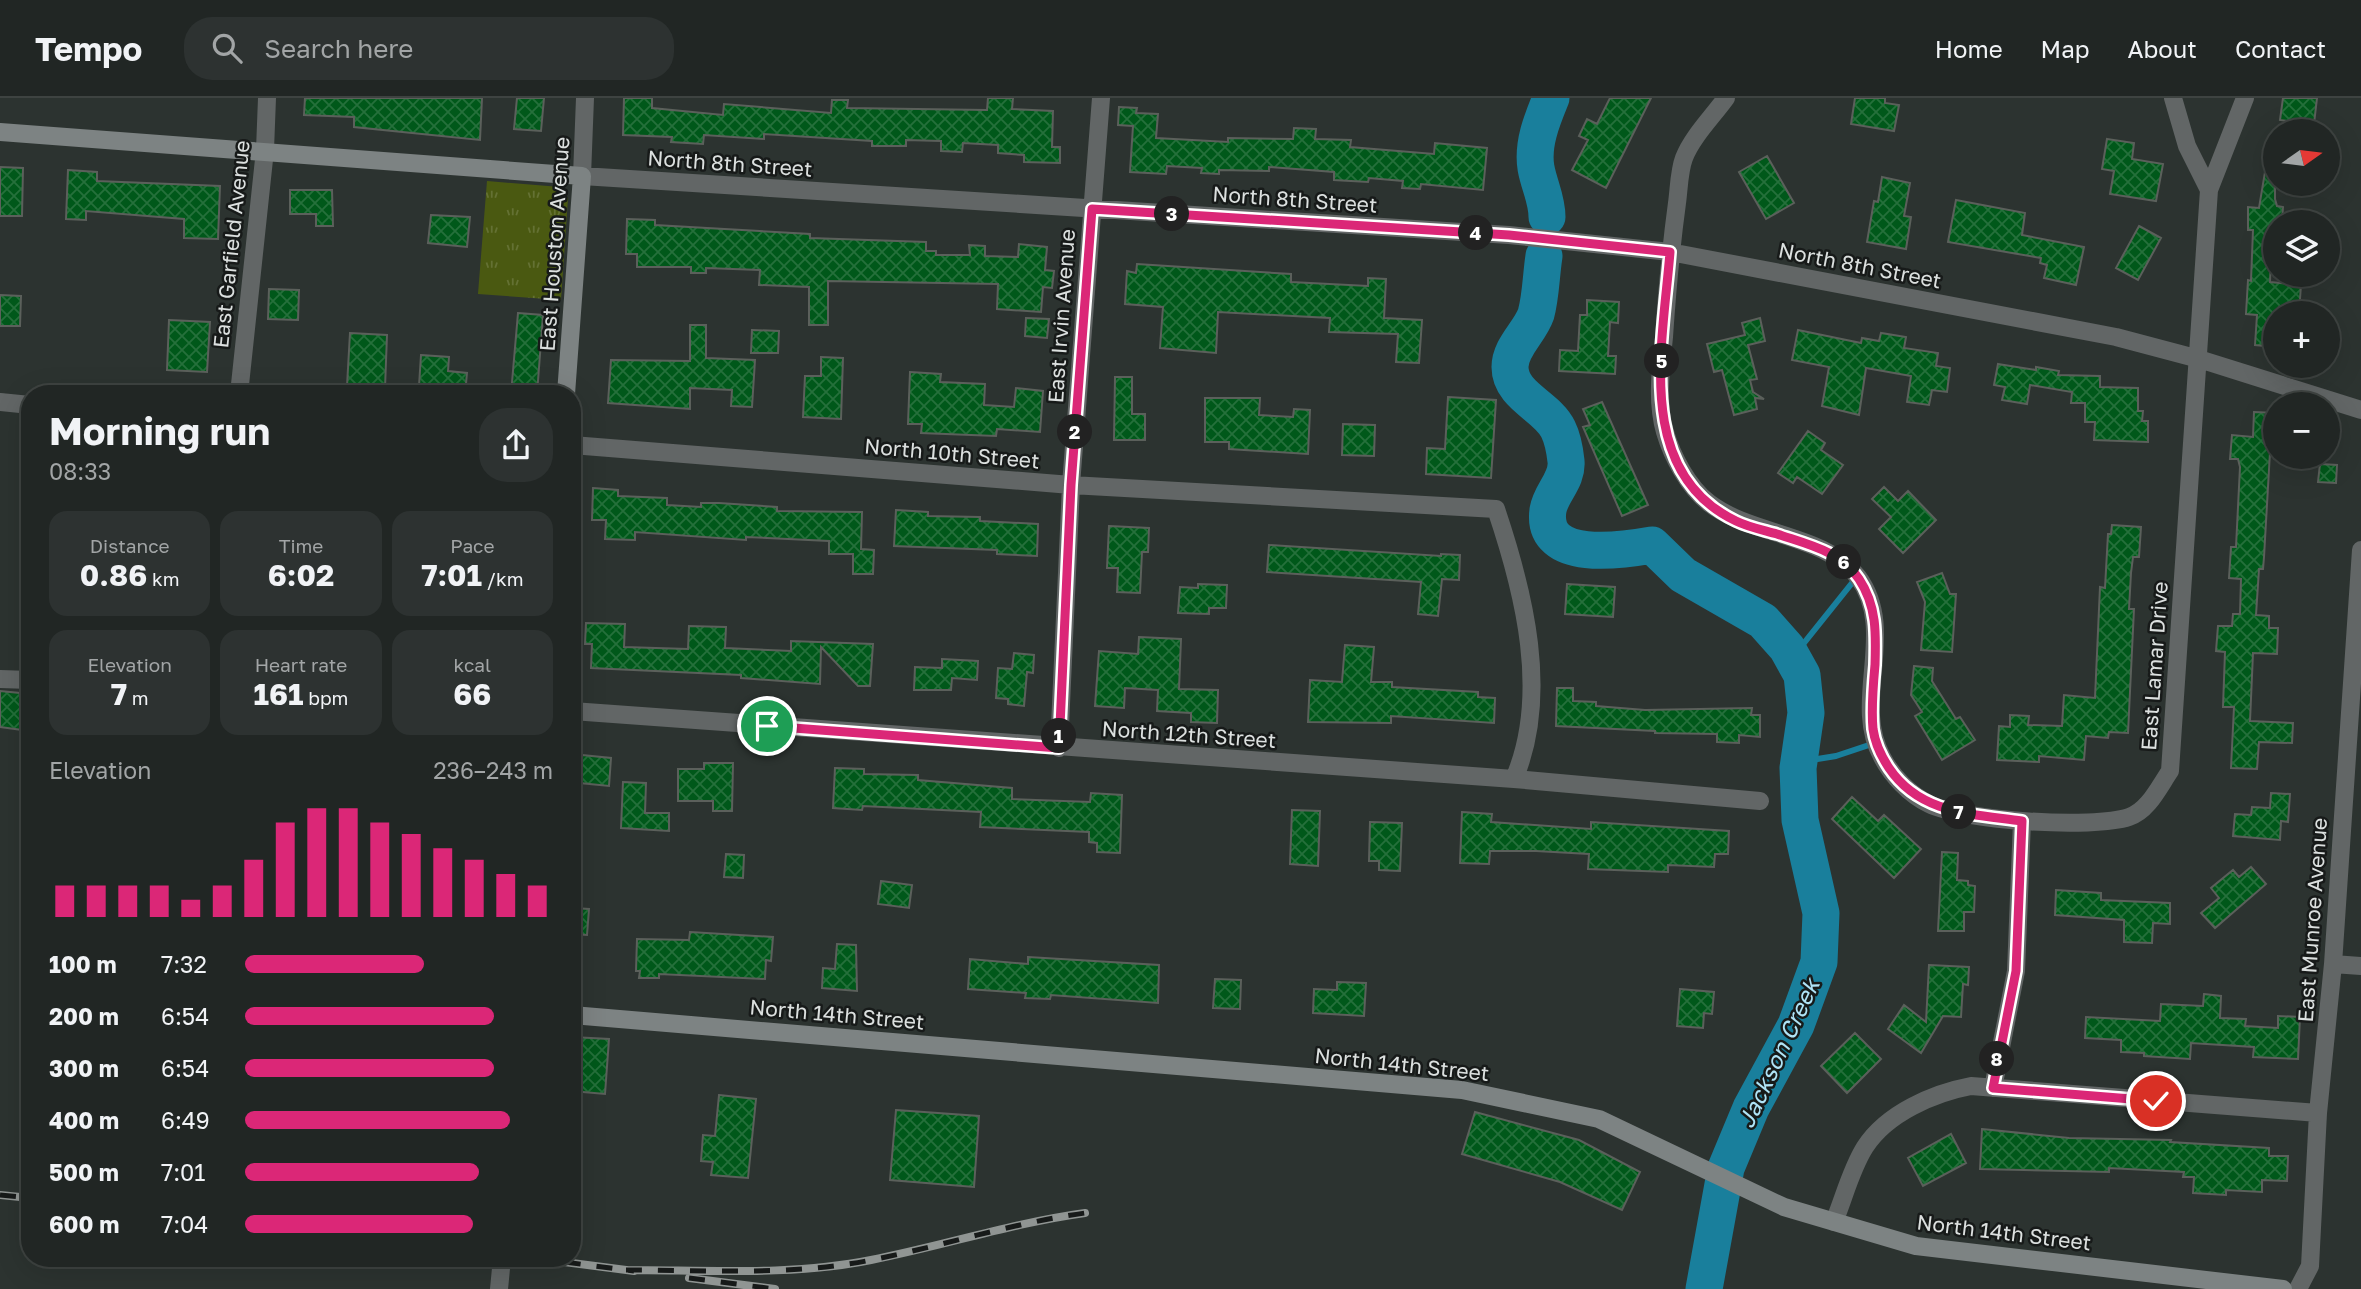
<!DOCTYPE html>
<html lang="en">
<head>
<meta charset="utf-8">
<style>
	body { margin:0; font-family:"Golos Text",sans-serif; background:#2d3231; color:#f1f3f6; height:100vh; display:flex; flex-direction:column; font-size:26px; white-space:nowrap }
	* { box-sizing:border-box; margin:0 }
	p { font-size:23px; color:#a2a5a6 }
	.icon { flex:none; width:38px; height:38px; fill:none; stroke:currentColor; stroke-width:2; stroke-linecap:round; stroke-linejoin:round }
	.map { position:relative; flex:1; overflow:hidden }
	.sheet { position:absolute; left:21px; top:287px; width:560px; height:882px; display:flex; flex-direction:column; background:#212624; border-radius:28px; box-shadow:0 7px 28px #0002,0 0 0 2px #3e4341 }
	.sheet>* { flex:none }
	.needle { width:46px; rotate:76deg }
	.buttons { position:absolute; left:2263px; top:21px; display:grid; gap:14px }
	.buttons a { display:grid; place-items:center; width:77px; height:77px; border-radius:50%; background:#212624; box-shadow:0 7px 28px #0002,0 0 0 2px #3e4341; font-size:35px }
	.pin { position:absolute; display:grid; place-items:center; width:60px; height:60px; color:#fff; margin:-30px; border:4px solid #fff; border-radius:50%; box-shadow:0 2px 7px #0007 }
	.km { position:absolute; width:35px; height:35px; margin:-18px; border-radius:50%; background:#222; color:#fff; font-size:19px; line-height:35px; text-align:center }
	.round { display:grid; place-items:center; flex:none; width:74px; height:74px; border-radius:28px; background:#2d3231 }
	.overview { display:flex; align-items:center; justify-content:space-between; height:119px; padding:0 28px }
	h1 { font-size:38px; font-weight:700; line-height:52px }
	.metrics { display:grid; grid-template-columns:repeat(3,1fr); gap:10px; height:119px; padding:7px 28px }
	.metrics div { display:grid; align-content:center; border-radius:18px; background:#2d3231; text-align:center }
	.metrics b { font-size:30px; font-weight:700 }
	.metrics small { font-size:19px; font-weight:400 }
	.metrics p { font-size:19px }
	.chart { height:196px; padding:14px 28px }
	.chart p { display:flex; justify-content:space-between }
	.chart svg { width:100%; height:126px; margin-top:7px; stroke:#db2777; stroke-width:6 }
	ul { padding:0 28px; list-style:none; font-size:23px }
	li { display:grid; grid-template-columns:112px 84px 1fr; align-items:center; height:52px }
	li i { height:18px; border-radius:9px; background:#db2777 }
	header { display:flex; align-items:center; gap:42px; box-sizing:border-box; height:98px; padding:0 35px; background:#212624; border-bottom:2px solid #3e4341 }
	header strong { font-size:33px }
	nav { display:flex; gap:38px; margin-inline-start:auto; font-size:24px }
	.search { width:490px; height:63px; background:#2d3231; display:flex; align-items:center; gap:18px; box-sizing:border-box; padding:0 24px; border-radius:28px; color:#a2a5a6; font-size:26px }
	.map>svg:first-child { display:block }
	.grass { fill:url(#grass-tufts) }
	.lines { fill:none; stroke-linecap:round; stroke-linejoin:round }
	.stream { stroke:#197f9c; stroke-width:6 }
	.river { stroke:#197f9c; stroke-width:37 }
	.building { fill:url(#building-cross-hatch); stroke:#5b605b; stroke-width:2 }
	.street { stroke:#626666; stroke-width:18 }
	.secondary { stroke:#7d8383; stroke-width:18 }
	.rail-casing { stroke:#909593; stroke-width:8 }
	.rail { stroke:#171a19; stroke-width:5; stroke-dasharray:16; stroke-linecap:butt }
	.route-casing { stroke:#fff; stroke-width:14 }
	.route { stroke:#db2777; stroke-width:9 }
	.labels { text-anchor:middle; dominant-baseline:central; stroke-width:5; stroke-linejoin:round; paint-order:stroke }
	.street-label { font-size:21px; fill:#dce0df; stroke:#171a19 }
	.water-label { font-size:23px; font-style:italic; fill:#afe4f7; stroke:#171a19 }
</style>
</head>
<body>
<header>
<strong>Tempo</strong>
<div class="search"><svg class="icon" aria-label="search" viewBox="0 0 24 24"><circle cx="10" cy="10" r="6"/><path d="M15 15l6 6"/></svg>Search here</div>
<nav><a>Home</a><a>Map</a><a>About</a><a>Contact</a></nav>
</header>
<div class="map">
<svg width="2361" height="1191" viewBox="0 0 2361 1191">
	<defs>
		<pattern id="grass-tufts" width="24" height="20" patternUnits="userSpaceOnUse" patternTransform="scale(1.75)"><rect width="24" height="20" fill="#4a5911"/><path d="M3 7l-1-3M5 7V3M7 7l1-3M15 17l-1-3M17 17v-4M19 17l1-3" fill="none" stroke="#647133"/></pattern>
		<pattern id="building-cross-hatch" width="8" height="8" patternUnits="userSpaceOnUse" patternTransform="scale(1.75)"><rect width="8" height="8" fill="#00581a"/><path d="M0 0l8 8M0 8l8-8" fill="none" stroke="#25703b"/></pattern>
	</defs>
	<rect width="100%" height="100%" fill="#2c3330"/>
	<!-- grass -->
	<path class="grass" d="M487 83 560 89 568 100 561 202 478 196Z"/>
	<g class="lines">
		<!-- stream -->
		<path class="stream" d="M1792 560 1856 480
			M1799 664 1836 658 1875 645"/>
		<!-- river -->
		<path class="river" d="M1547 119C1547 101 1539 87 1536 70 1532 46 1542 22 1551 0
			M1544 158C1541 177 1541 198 1536 216 1530 234 1510 249 1510 269 1510 298 1547 308 1558 331 1562 339 1565 354 1566 363 1568 382 1551 394 1548 412 1540 466 1624 452 1652 447L1683 477 1763 523 1787 550 1802 577 1806 615 1798 670 1800 722 1821 815 1819 864 1796 927 1751 1010 1726 1070 1704 1191"/>
	</g>
	<!-- building -->
	<path class="building" d="M305 0H482L480 42 354 29V19L304 17Z
		M517 0H544L541 33 514 31Z
		M624 0H652V10L723 17 724 6 831 15 832 2H848L847 10 987 12 988 0H1013L1012 11 1053 13 1052 49H1060V65L1024 64V57L998 55V47L963 45 962 54 941 53V43L906 42V48H872V43L764 36V41L704 37 703 46 671 44 672 39 623 37Z
		M1610 0H1651L1606 90 1572 72 1588 42 1579 38 1587 21 1597 26Z
		M1855 0H1885V5L1899 7 1894 33 1851 26Z
		M2283 0H2317L2314 26 2280 22Z
		M1119 9 1137 10 1136 15 1158 16 1156 40 1228 44V40L1293 41 1294 30 1316 31 1315 41 1351 42 1350 49 1434 56 1435 45 1487 50 1483 92 1421 86 1420 91 1402 90 1403 83 1369 80 1368 84 1334 82V74L1269 69V73L1219 72V76L1201 75 1202 70 1167 68 1166 76 1130 74 1133 28 1118 27Z
		M2107 41 2134 45 2132 61 2163 66 2156 103 2110 96 2114 73 2102 71Z
		M1767 58 1794 105 1766 121 1739 74Z
		M2266 68 2275 69V101L2277 108 2283 109 2282 124H2275V136H2272L2270 184 2301 187 2299 215H2275V249L2255 247 2257 217 2246 216 2248 182 2251 183 2253 132H2248V109L2259 110Z
		M0 69 23 70 22 118H0Z
		M68 72 97 74V83L220 88 218 141 184 140V121L86 113V122L66 121Z
		M1882 79 1910 85 1904 118 1911 119 1906 151 1867 144 1874 103 1878 104Z
		M290 92H332L333 128H316V116H290Z
		M1956 102 2025 115 2022 137 2084 149 2076 187 2044 180 2047 167 2040 165 2041 160 1948 144Z
		M431 117 470 119 467 149 428 145Z
		M627 121 655 122V127L810 136V140L926 144V153H936V157H970L969 147 985 148V158L1018 159 1019 146 1047 149 1045 172 1054 173 1052 190 1043 189 1041 214 997 211 998 186 828 183V227H809V189L759 187 760 172 706 170V175H691V169H637V156H626Z
		M2139 128 2161 140 2138 182 2116 170Z
		M1137 166 1291 176V184L1368 188V180L1386 181 1384 220 1422 222 1419 265 1396 264 1398 236 1329 234 1330 220 1218 214 1216 255 1160 250 1163 209 1125 206 1127 173 1136 175Z
		M269 191 299 192 298 222 268 221Z
		M0 197 21 198 20 228H0Z
		M1587 202 1619 204 1618 225 1610 224 1608 258H1616L1615 276 1559 273 1560 252 1578 253 1580 217H1587Z
		M518 215 543 217 537 296H511Z
		M1026 220 1049 221 1047 240 1025 238Z
		M1760 220 1765 243 1748 247 1757 281 1750 282 1753 294 1764 301 1755 300 1757 311 1734 317 1722 272 1714 274 1707 246 1745 237 1742 225Z
		M169 222 210 224 207 274 167 272Z
		M690 227H706V260L755 262 752 309 731 308 732 292 690 290V311L608 305 611 262 690 263Z
		M752 232 779 233 778 255H751Z
		M1798 232 1861 245 1862 240 1879 243 1881 235 1906 239 1904 250 1938 255 1936 268 1950 270 1947 294 1932 292 1929 307 1907 304 1911 278 1866 270 1859 317 1822 308 1829 269 1792 262Z
		M350 235 387 237 385 290 347 288Z
		M421 257 449 259 448 273 467 275 465 296 450 294V291L419 288Z
		M821 259 843 260 841 321 803 319 805 278H821Z
		M1998 266 2036 272V269L2059 273 2058 277 2100 278V289L2138 290V313H2143L2142 323H2148V344L2094 342 2095 324H2085V305H2071L2072 294 2030 287 2027 306 2002 302 2005 289 1994 287Z
		M910 274 941 276 940 284 985 286 984 307 1014 309 1016 290 1043 293 1040 334 997 331 996 338 921 335 922 326H908Z
		M1115 279H1132V316H1145V342H1114Z
		M1448 299 1496 302 1491 380 1426 376 1427 350 1445 351Z
		M1205 300H1260L1259 317 1293 319 1294 311 1310 312 1308 356 1229 351V344H1205Z
		M1602 304 1648 407 1622 418 1583 329 1590 327 1583 311Z
		M2254 314 2275 315V354H2270L2264 459 2263 471H2259L2256 517 2269 518V530H2278L2277 556 2253 555 2250 623 2293 625 2292 645 2259 644 2257 671 2231 670 2234 609H2223L2225 554 2216 553 2218 528H2232L2233 516H2240L2241 481 2229 480 2231 449H2236L2240 369 2238 361H2230L2232 337 2253 339Z
		M1343 326 1375 327 1374 358 1342 357Z
		M1808 333 1825 345 1821 352 1843 367 1822 396 1797 379 1793 385 1778 375Z
		M2320 366 2337 367 2336 385 2318 384Z
		M1884 389 1898 403 1908 393 1936 422 1903 455 1879 431 1891 419 1872 401Z
		M593 390 618 392V398L667 400V407L701 409V405H719L777 409V413L862 414 861 451 874 452 873 476H853V456H829V443L746 439V442L635 434V442L605 441 606 422H592Z
		M896 412 928 414V418L980 419V423L1038 426 1037 458 997 456V452L894 448Z
		M2112 427 2141 429 2139 459H2133L2131 475 2129 511H2134L2128 635 2109 634 2108 640 2086 638 2084 662 2039 658V664L1997 662 1999 628 2010 629V617L2029 618 2028 627 2062 628 2064 597 2095 600 2100 489 2105 490 2108 436H2111Z
		M1109 428 1149 430 1148 454H1142L1140 495 1117 494 1118 470H1107Z
		M1269 447 1441 458V456L1460 457 1459 482 1442 481 1438 518 1418 516 1421 484 1267 474Z
		M1942 475 1950 496H1956L1952 554 1921 552 1925 504 1917 484Z
		M1198 486 1227 487 1226 510H1209V516L1178 515 1180 489 1198 490Z
		M1567 486 1615 489 1613 519 1565 516Z
		M586 525 625 526 624 549 688 551 689 528 726 529 725 550 791 553V543L873 546 870 588H858L821 549 820 586 741 580V577L591 570 592 546H585Z
		M1139 539 1181 541 1179 591 1218 592 1217 625 1191 624V615L1157 613 1158 592 1125 590 1124 610 1095 608 1099 553 1138 556Z
		M1345 547 1374 549 1371 584H1392V589L1478 594V599L1495 600 1494 625 1391 618V625L1308 624 1310 582 1342 584Z
		M1014 555 1034 557 1033 575 1027 574 1024 608 1008 606V601L996 600 998 570 1012 571Z
		M942 561 978 563 977 582 952 580 951 592H914L915 569 942 570Z
		M1914 568 1933 570 1932 583 1956 621 1960 619 1975 642 1942 662 1915 618 1922 614 1911 597Z
		M1557 590H1573V603L1596 604V608L1645 612 1752 610 1751 617H1760V639L1739 637V645L1717 644V636L1655 635V633L1556 628Z
		M0 593 30 596V633L0 629Z
		M582 657 611 660 609 688 580 685Z
		M704 665H733L732 713H713V703H678V671H704Z
		M835 670 864 671V676L918 677V682L1012 690V701L1090 704 1091 695 1122 697 1120 755 1097 754V745L1089 744V734L980 729 981 714 863 708 862 712 833 710Z
		M623 684 646 685 645 715H669V733L621 730Z
		M2271 695 2290 696 2288 724 2281 723 2280 742 2233 738 2235 716 2251 717 2252 709 2270 710Z
		M1852 699 1878 723 1884 717 1921 751 1894 780 1832 721Z
		M1292 712 1320 713 1318 768 1290 766Z
		M1462 714 1492 716 1491 724 1591 731V724L1729 733 1728 756H1715L1714 769 1668 767V774L1588 771 1589 756 1536 753H1490L1489 766 1460 765Z
		M1370 724 1402 725 1400 773 1379 772V763H1369Z
		M1942 754 1958 755 1957 782 1968 783V787L1975 788 1974 814H1964V833H1938Z
		M726 756 744 757 743 780 724 779Z
		M2251 769 2266 786 2215 830 2201 815 2219 800 2211 790 2233 772 2239 779Z
		M881 783 912 787 909 810 878 806Z
		M2056 792 2101 795V802L2170 805V826L2153 825 2152 845 2124 844V822L2055 817Z
		M572 810 589 811 587 837 572 836Z
		M690 834 773 839 771 863 766 862 765 881 659 876V880H639L640 873H636L637 841 689 842Z
		M837 846 856 847 857 893 822 890 823 870 835 871Z
		M1028 859 1159 867 1158 905 1051 897 1050 901 1025 900 1026 895 968 891 970 861 1028 866Z
		M1929 867 1969 869 1968 887 1963 886 1961 919 1943 918 1921 955 1888 931 1904 907 1926 924Z
		M1215 881 1241 882 1240 911 1213 910Z
		M1337 884 1366 885 1364 918 1313 915 1314 891 1337 892Z
		M1680 891 1714 894 1712 916 1704 915 1703 930 1677 928Z
		M2204 896 2221 898 2220 920 2246 921 2245 928 2278 930V918L2300 919 2298 961 2253 959 2254 949 2191 945 2190 961 2144 958V955L2121 954V942L2085 940 2086 919 2160 923 2161 906 2203 908Z
		M1855 935 1881 961 1847 995 1821 968Z
		M572 939 609 941 605 996 572 993Z
		M719 997 756 1001 748 1080 711 1077 713 1064 701 1063 703 1037 715 1038Z
		M896 1012 979 1018 974 1089 890 1082Z
		M1475 1014 1579 1042 1640 1074 1622 1112 1560 1084 1462 1056Z
		M1982 1031 2069 1040 2171 1042 2170 1044 2269 1050V1058H2288L2287 1083 2262 1082V1094L2226 1092V1097L2193 1095 2194 1079H2183L2184 1074 2109 1070V1074L1980 1071Z
		M1951 1036 1966 1065 1923 1088 1908 1060Z"/>
	<g class="lines">
		<!-- street -->
		<path class="street" d="M585 0 582 78 1509 137 1670 154 2116 239 2199 261 2361 312
			M1726 0C1713 18 1692 39 1684 60 1679 73 1679 91 1677 105 1671 149 1667 194 1664 239 1661 270 1656 303 1665 334 1672 358 1688 389 1709 405 1752 438 1826 436 1858 479 1898 533 1851 603 1882 659 1892 678 1909 696 1929 706 1964 723 2093 731 2129 719 2148 713 2159 689 2170 673L2209 92 2245 0
			M2173 0 2187 48 2209 92
			M239 296 265 52 267 0
			M0 304 30 307
			M572 347 1071 387 1496 411C1524 494 1550 597 1514 681
			M0 581 30 582
			M572 613 1514 681 1760 703
			M1059 650 1071 387 1101 0
			M2333 866 2361 868
			M1993 990 2016 873 2022 723
			M1834 1124C1844 1100 1851 1071 1865 1049 1887 1015 1934 995 1971 988L2318 1015
			M499 1191 502 1160
			M2298 1191 2310 1168 2318 1015 2333 866 2361 452"/>
		<!-- secondary -->
		<path class="secondary" d="M0 34 582 78 566 296
			M572 917 1462 992 1599 1021 1784 1109 1916 1148 2283 1191"/>
		<defs>
			<path id="rail" d="M0 1097 30 1100
				M533 1160 634 1173
				M626 1172C707 1172 792 1178 871 1162 943 1148 1012 1125 1085 1115
				M689 1180 775 1191"/>
		</defs>
		<!-- rail casing -->
		<use href="#rail" class="rail-casing"/>
		<!-- rail -->
		<use href="#rail" class="rail"/>
	</g>
	<g class="lines">
		<defs>
			<path id="route" d="M767 628 1059 650 1071 387 1092 111 1509 137 1670 154C1663 245 1633 374 1736 423 1748 429 1763 432 1777 436 1806 446 1841 453 1859 481 1877 508 1876 536 1875 567 1873 589 1871 610 1873 631 1875 645 1881 658 1889 670 1920 716 1972 716 2022 723L2016 873 1993 990 2156 1003"/>
		</defs>
		<!-- route casing -->
		<use href="#route" class="route-casing"/>
		<!-- route -->
		<use href="#route" class="route"/>
	</g>
	<g class="labels">
		<!-- street labels -->
		<g class="street-label">
			<text transform="translate(730 65) rotate(4)">North 8th Street</text>
			<text transform="translate(1295 101) rotate(4)">North 8th Street</text>
			<text transform="translate(231 146) rotate(-84)">East Garfield Avenue</text>
			<text transform="translate(554 146) rotate(-86)">East Houston Avenue</text>
			<text transform="translate(1860 167) rotate(11)">North 8th Street</text>
			<text transform="translate(1061 218) rotate(-86)">East Irvin Avenue</text>
			<text transform="translate(952 355) rotate(5)">North 10th Street</text>
			<text transform="translate(2154 568) rotate(-86)">East Lamar Drive</text>
			<text transform="translate(1189 636) rotate(4)">North 12th Street</text>
			<text transform="translate(2312 822) rotate(-86)">East Munroe Avenue</text>
			<text transform="translate(837 916) rotate(5)">North 14th Street</text>
			<text transform="translate(1402 966) rotate(6)">North 14th Street</text>
			<text transform="translate(2004 1134) rotate(7)">North 14th Street</text>
		</g>
		<!-- water labels -->
		<g class="water-label">
			<text transform="translate(1778 955) rotate(-65)">Jackson Creek</text>
		</g>
	</g>
</svg>
<div class="buttons">
<a><svg class="needle" viewBox="-14 -14 28 28"><path d="M0-13l5 13h-10z" fill="#e53935"/><path d="M0 13l5-13h-10z" fill="#a2a5a6"/></svg></a>
<a><svg class="icon" aria-label="layers" viewBox="0 0 24 24"><path d="M12 4l9 5-9 5-9-5zM3 14l9 5 9-5"/></svg></a>
<a>+</a>
<a>−</a>
</div>
<div class="pin" style="left:767px;top:628px;background:#1e9e55"><svg class="icon" aria-label="arrive" viewBox="0 0 24 24"><path d="M6 21V4h12l-3 4 3 4H6"/></svg></div>
<div class="pin" style="left:2156px;top:1003px;background:#d93025"><svg class="icon" aria-label="check" viewBox="0 0 24 24"><path d="M5 12l5 5 9-10"/></svg></div>
<b class="km" style="left:1059px;top:638px">1</b>
<b class="km" style="left:1075px;top:334px">2</b>
<b class="km" style="left:1172px;top:116px">3</b>
<b class="km" style="left:1476px;top:135px">4</b>
<b class="km" style="left:1662px;top:263px">5</b>
<b class="km" style="left:1844px;top:464px">6</b>
<b class="km" style="left:1959px;top:714px">7</b>
<b class="km" style="left:1997px;top:961px">8</b>
<section class="sheet">
<div class="overview"><div><h1>Morning run</h1><p>08:33</p></div><a class="round"><svg class="icon" aria-label="share" viewBox="0 0 24 24"><path d="M12 15V3M7 8l5-5 5 5M5 13v7h14v-7"/></svg></a></div>
<div class="metrics">
<div><p>Distance</p><b>0.86<small> km</small></b></div>
<div><p>Time</p><b>6:02</b></div>
<div><p>Pace</p><b>7:01<small> /km</small></b></div>
</div>
<div class="metrics">
<div><p>Elevation</p><b>7<small> m</small></b></div>
<div><p>Heart rate</p><b>161<small> bpm</small></b></div>
<div><p>kcal</p><b>66</b></div>
</div>
<div class="chart"><p><span>Elevation</span>236–243 m</p>
<svg viewBox="0 0 160 44" preserveAspectRatio="none"><path d="M5 44V33M15 44V33M25 44V33M35 44V33M45 44V38M55 44V33M65 44V24M75 44V11M85 44V6M95 44V6M105 44V11M115 44V15M125 44V20M135 44V24M145 44V29M155 44V33"/></svg>
</div>
<ul>
<li><b>100 m</b>7:32<i style="width:58%"></i></li>
<li><b>200 m</b>6:54<i style="width:81%"></i></li>
<li><b>300 m</b>6:54<i style="width:81%"></i></li>
<li><b>400 m</b>6:49<i style="width:86%"></i></li>
<li><b>500 m</b>7:01<i style="width:76%"></i></li>
<li><b>600 m</b>7:04<i style="width:74%"></i></li>
</ul>
</section>
</div>
</body>
</html>
